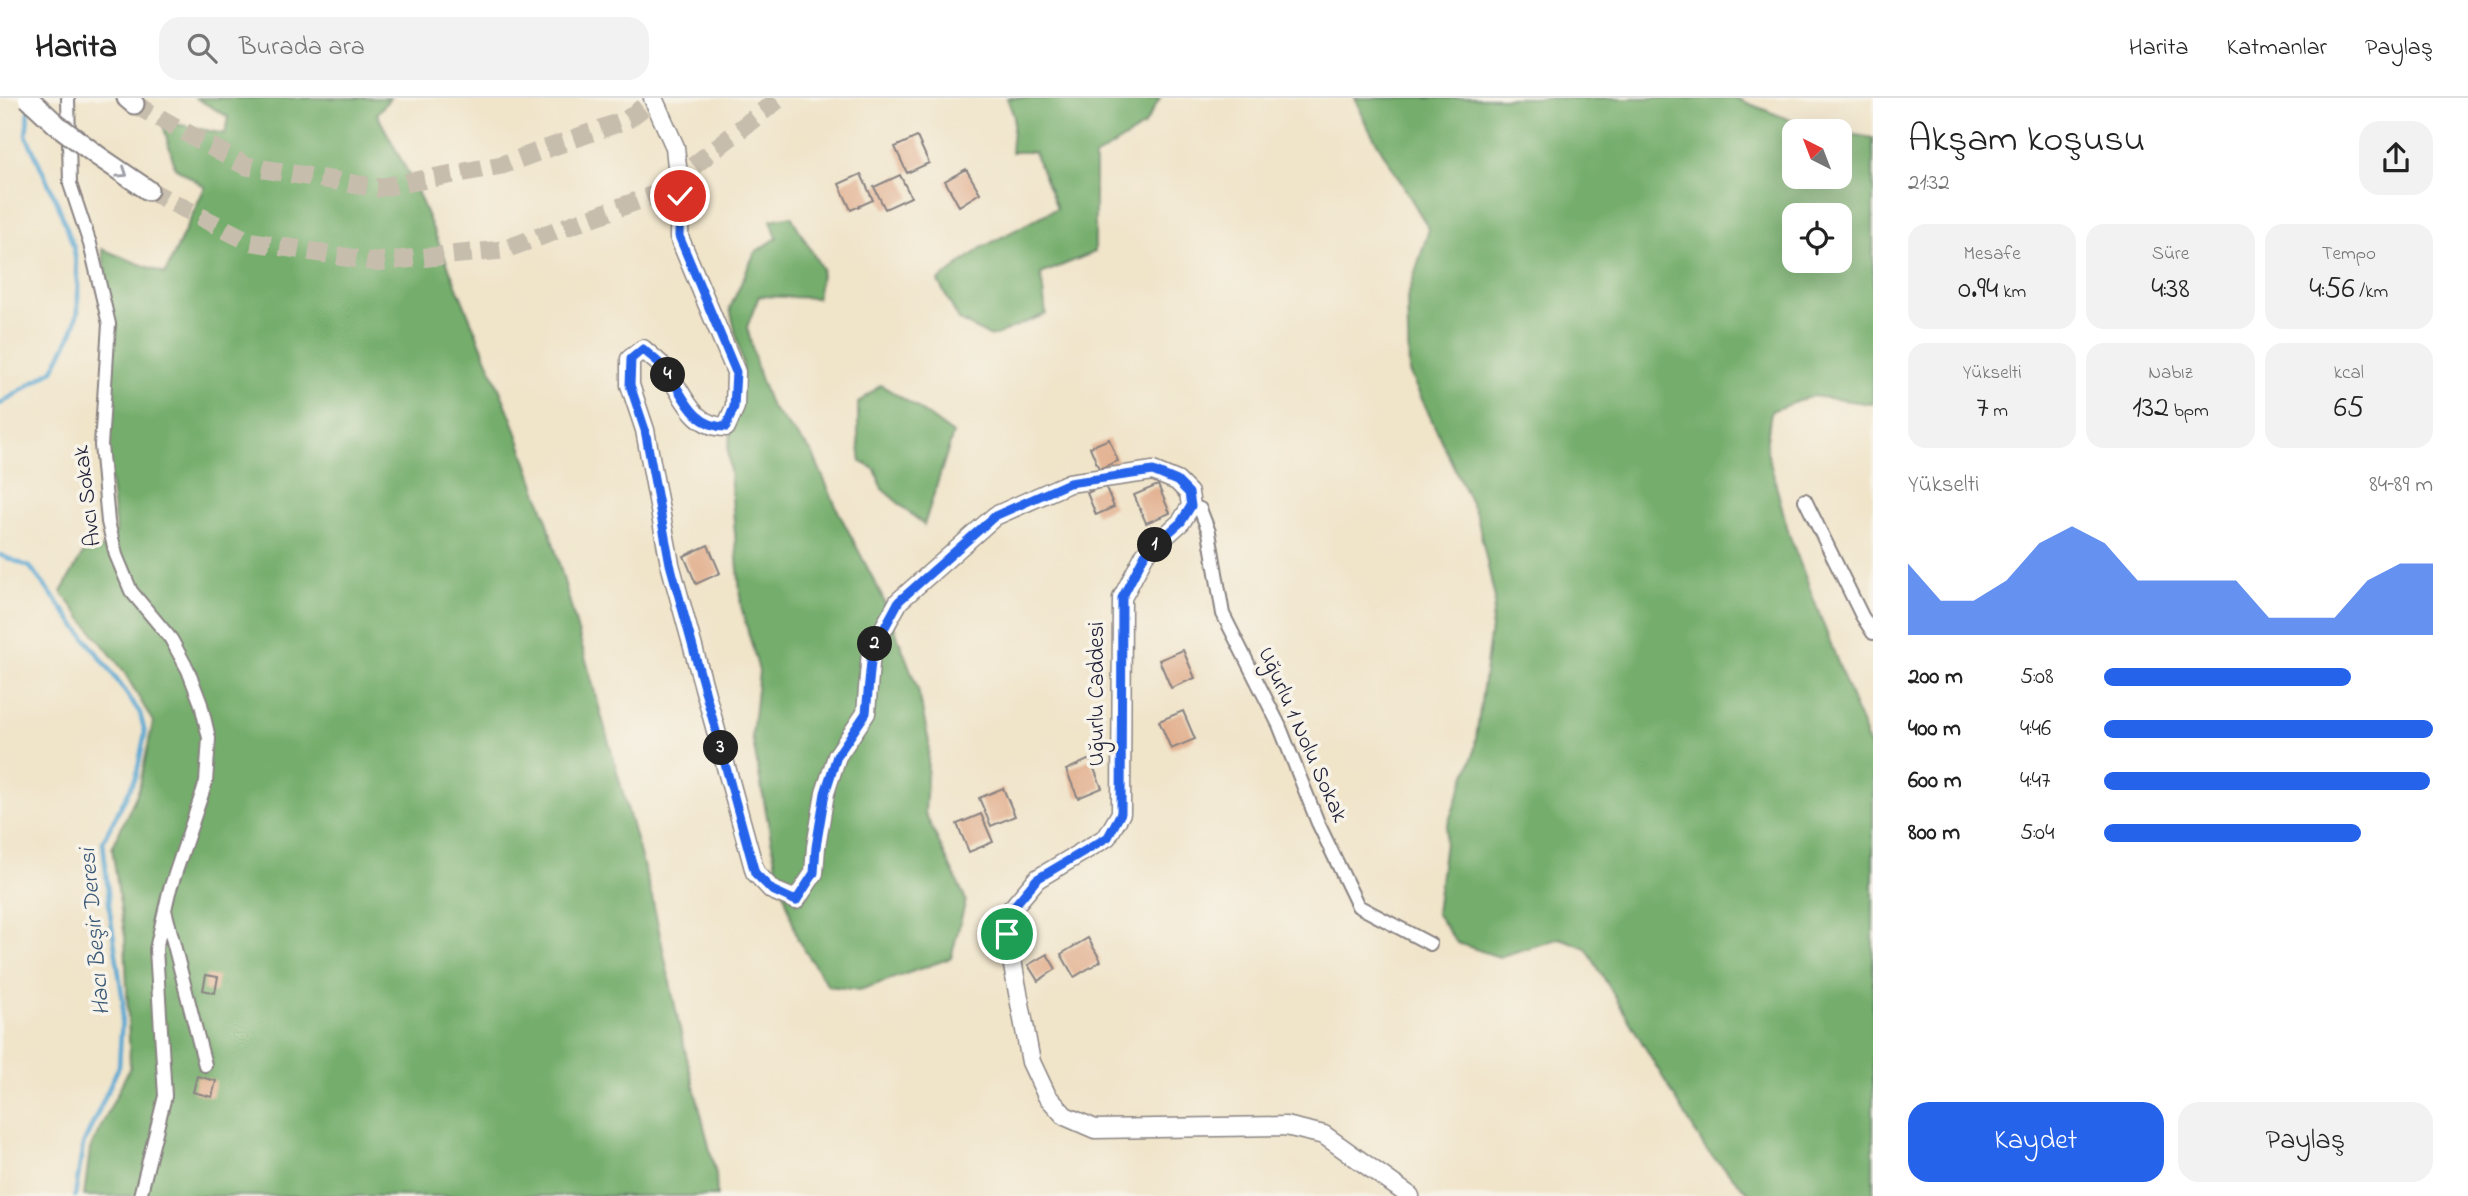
<!DOCTYPE html>
<html lang="tr">
<head>
<meta charset="utf-8">
<style>
	body { margin:0; font-family:"Indie Flower",sans-serif; background:#f2f2f2; color:#222; height:100vh; display:flex; flex-direction:column; font-size:26px; white-space:nowrap }
	* { box-sizing:border-box; margin:0 }
	p { font-size:23px; color:#767676 }
	.icon { flex:none; width:38px; height:38px; fill:none; stroke:currentColor; stroke-width:2; stroke-linecap:round; stroke-linejoin:round }
	.map { position:relative; flex:1; overflow:hidden }
	.drawer { display:flex; flex-direction:column; background:#fff; width:595px }
	.drawer>* { flex:none }
	.needle { width:46px; rotate:318deg }
	.buttons { position:absolute; left:1782px; top:21px; display:grid; gap:14px }
	.buttons a { display:grid; place-items:center; width:70px; height:70px; border-radius:14px; background:#fff; box-shadow:0 7px 28px #0002; font-size:35px }
	.pin { position:absolute; display:grid; place-items:center; width:60px; height:60px; color:#fff; margin:-30px; border:4px solid #fff; border-radius:50%; box-shadow:0 2px 7px #0007 }
	.km { position:absolute; width:35px; height:35px; margin:-18px; border-radius:50%; background:#222; color:#fff; font-size:19px; line-height:35px; text-align:center }
	.round { display:grid; place-items:center; flex:none; width:74px; height:74px; border-radius:21px; background:#f2f2f2 }
	.headline { display:flex; align-items:center; justify-content:space-between; height:119px; padding:0 35px }
	h1 { font-size:38px; font-weight:600; line-height:52px }
	.figures { display:grid; grid-template-columns:repeat(3,1fr); gap:10px; height:119px; padding:7px 35px }
	.figures div { display:grid; align-content:center; border-radius:18px; background:#f2f2f2; text-align:center }
	.figures b { font-size:30px; font-weight:600 }
	.figures small { font-size:19px; font-weight:400 }
	.figures p { font-size:19px }
	.chart { height:196px; padding:14px 35px }
	.chart p { display:flex; justify-content:space-between }
	.chart svg { width:100%; height:126px; margin-top:7px; fill:#2563eb; opacity:.7 }
	.cta { display:flex; gap:14px; margin-top:auto; padding:14px 35px }
	.cta a { flex:1; height:80px; border-radius:21px; background:#2563eb; color:#fff; font-size:28px; font-weight:600; line-height:80px; text-align:center }
	.cta a+a { background:#f2f2f2; color:#222 }
	ul { padding:0 35px; list-style:none; font-size:23px }
	li { display:grid; grid-template-columns:112px 84px 1fr; align-items:center; height:52px }
	li i { height:18px; border-radius:9px; background:#2563eb }
	header { display:flex; align-items:center; gap:42px; box-sizing:border-box; height:98px; padding:0 35px; background:#fff; border-bottom:2px solid #e0e0e0 }
	header strong { font-size:33px }
	nav { display:flex; gap:38px; margin-inline-start:auto; font-size:24px }
	.search { width:490px; height:63px; background:#f2f2f2; display:flex; align-items:center; gap:18px; box-sizing:border-box; padding:0 24px; border-radius:21px; color:#767676; font-size:26px }
	main { display:flex; flex:1; min-height:0 }
	.map>svg:first-child { display:block }
	.forest { fill:#74ad6c; stroke:#4b6854; stroke-width:2; fill-rule:evenodd }
	.lines { fill:none; stroke-linecap:round; stroke-linejoin:round }
	.stream { stroke:#58a7d2; stroke-width:4.5 }
	.building { fill:#e3b293 }
	.primary-tunnel { stroke:#c7bdad; stroke-width:19; stroke-dasharray:19 10; stroke-linecap:butt }
	.street-casing { stroke:#898382; stroke-width:16 }
	.secondary-casing { stroke:#898382; stroke-width:21 }
	.primary-casing { stroke:#898382; stroke-width:23 }
	.street { stroke:#fff; stroke-width:12 }
	.secondary { stroke:#fff; stroke-width:18 }
	.primary { stroke:#fff; stroke-width:19 }
	.primary-bridge-casing { stroke:#898382; stroke-width:23; stroke-linecap:butt }
	.primary-bridge { stroke:#fff; stroke-width:19 }
	.oneway { stroke:#9c9ca7 }
	.route-casing { stroke:#fff; stroke-width:14 }
	.route { stroke:#2563eb; stroke-width:9 }
	.labels { text-anchor:middle; dominant-baseline:central; stroke-width:7; stroke-linejoin:round; paint-order:stroke }
	.street-label { font-size:23px; fill:#22223b; stroke:#f7f3e8 }
	.water-label { font-size:24px; font-style:italic; fill:#385777; stroke:#f7f3e8 }
</style>
</head>
<body>
<header>
<strong>Harita</strong>
<div class="search"><svg class="icon" aria-label="search" viewBox="0 0 24 24"><circle cx="10" cy="10" r="6"/><path d="M15 15l6 6"/></svg>Burada ara</div>
<nav><a>Harita</a><a>Katmanlar</a><a>Paylaş</a></nav>
</header>
<main>
<div class="map">
<svg width="1873" height="1098" viewBox="0 0 1873 1098">
	<rect width="100%" height="100%" fill="#f7f3e8"/>
	<filter id="ink" filterUnits="userSpaceOnUse"><feTurbulence type="fractalNoise" baseFrequency=".0143" numOctaves="2"/><feDisplacementMap in="SourceGraphic" scale="14" xChannelSelector="R" yChannelSelector="G"/><feConvolveMatrix kernelMatrix="1 2 1 2 8 2 1 2 1" color-interpolation-filters="sRGB"/></filter>
	<filter id="wash" filterUnits="userSpaceOnUse"><feTurbulence type="fractalNoise" baseFrequency=".00686" numOctaves="4" result="noise"/><feDisplacementMap in="SourceGraphic" scale="28" xChannelSelector="R" yChannelSelector="G"/><feGaussianBlur stdDeviation="1.57" result="paint"/><feColorMatrix in="noise" values="0 0 0 0 0 0 0 0 0 0 0 0 0 0 0 0 0 1.4 0 .05"/><feComposite in="paint" operator="in"/></filter>
	<g filter="url(#wash)">
		<rect width="100%" height="100%" fill="#f0e4c9"/>
		<!-- forest -->
		<path class="forest" d="M196 0H390L377 16 415 88 512 321 547 422 652 799 681 936 716 1076 717 1098H84L90 1051 130 969 125 839 112 750 139 691 153 624 123 572 61 494 83 455 107 449 116 435 106 343 110 312 113 224 102 151 165 176 205 89 175 69 162 23 225 36 228 19Z
			M1007 0H1160L1144 28 1095 59V154L1041 176 1046 216 991 239 959 222 938 183 981 150 1057 110 1034 54H1011L1014 19Z
			M1355 0H1735L1798 25 1838 33H1794V79H1839V34L1873 40V306L1812 298 1771 313 1766 349 1789 436 1873 657V1098H1752L1706 1052 1586 850 1560 840 1499 859 1457 845 1436 815 1447 728 1474 655 1495 501 1477 418 1409 274 1407 200 1429 131 1366 26ZM1794 117H1839V163H1794Z
			M791 118 822 171 817 200 759 198 747 229 759 277 771 309 812 354 839 415 881 496 918 591 929 644 925 715 966 802 951 860 860 892 828 888 798 842 776 768 752 638 759 573 741 508 728 351 743 268 730 210 755 154 777 140 771 122Z
			M881 287 915 308 953 336 924 427 882 391 875 371 861 364 858 340V305Z"/>
		<g class="lines">
			<!-- stream -->
			<path class="stream" d="M0 306 53 272 73 233 78 213V183L74 150 57 104 26 37 29 9
				M0 457 30 469 107 568 140 615 145 635 136 679 103 743 110 815 123 903 119 968 83 1047 75 1098"/>
		</g>
		<g id="blocks">
			<!-- building -->
			<path class="building" d="M917 39 929 65 907 75 895 49Z
				M966 71 980 95 959 108 945 83Z
				M861 76 873 102 851 112 839 86Z
				M900 77 911 99 885 111 874 89Z
				M1109 341 1118 363 1099 371 1090 349Z
				M1105 387 1114 409 1096 417 1087 395Z
				M1158 387 1170 415 1146 425 1134 397Z
				M708 447 720 475 696 486 684 458Z
				M1183 552 1195 580 1171 590 1159 562Z
				M1183 613 1195 641 1171 651 1159 623Z
				M1090 661 1102 690 1078 700 1066 672Z
				M1003 690 1015 718 991 728 979 700Z
				M981 716 993 744 969 754 957 726Z
				M1088 840 1101 863 1074 879 1061 856Z
				M1047 856 1056 871 1038 883 1028 867Z
				M206 877 218 879 215 895 203 892Z
				M197 978 216 983 212 999 193 994Z"/>
		</g>
	</g>
	<g filter="url(#ink)">
		<use href="#blocks" fill-opacity="0" stroke="#898382" stroke-width="2"/>
		<g class="lines">
			<!-- primary-tunnel -->
			<path class="primary-tunnel" d="M134 6 246 68 378 90 502 67 628 21 655 0
				M148 92 248 143 375 164 503 152 659 95 780 0"/>
			<defs>
				<path id="street" d="M68 0 70 86 90 146 109 226 101 347 108 424 116 457 131 493 171 541 188 572 201 606 209 640 206 684 169 794 156 851 165 998 140 1098
					M1805 402 1862 518 1873 535
					M1191 408 1200 411 1209 434 1223 516 1279 627 1318 725 1358 808 1430 846
					M165 812 205 967"/>
				<path id="secondary" d="M653 0 675 49 680 98 679 139 736 274 735 309 726 329C690 329 683 293 664 270 658 263 649 257 643 251L630 261V287L645 332 670 466 755 774 772 792 796 802 814 775 816 749 825 695 837 658 866 615 871 553 899 503 995 418 1069 385 1153 373 1177 383 1189 395 1191 408 1181 424 1145 456 1122 500 1121 715 1107 739 1037 781 1009 814 1007 836 1031 964 1047 998 1065 1018 1095 1031 1286 1028 1324 1037 1410 1098"/>
				<path id="primary" d="M127 0 134 6
					M98 58 148 92"/>
			</defs>
			<!-- street casing -->
			<use href="#street" class="street-casing"/>
			<!-- secondary casing -->
			<use href="#secondary" class="secondary-casing"/>
			<!-- primary casing -->
			<use href="#primary" class="primary-casing"/>
			<!-- street -->
			<use href="#street" class="street"/>
			<!-- secondary -->
			<use href="#secondary" class="secondary"/>
			<!-- primary -->
			<use href="#primary" class="primary"/>
			<defs>
				<path id="primary-bridge" d="M28 0 57 27 98 58"/>
			</defs>
			<!-- primary-bridge casing -->
			<use href="#primary-bridge" class="primary-bridge-casing"/>
			<!-- primary-bridge -->
			<use href="#primary-bridge" class="primary-bridge"/>
		</g>
		<!-- one-way arrows -->
		<defs><path id="oneway-chevron" d="M-2-3.5L2.5 0L-2 3.5" fill="none" stroke-width="1.6" stroke-linecap="round" stroke-linejoin="round" transform="scale(1.75)"/></defs>
		<use class="oneway" href="#oneway-chevron" transform="translate(123 75) rotate(34)"/>
	</g>
	<g class="lines" filter="url(#ink)">
		<defs>
			<path id="route" d="M680 98 679 138 736 274 734 309 726 329C690 329 683 293 664 270 658 263 649 257 643 251L631 261 630 287 645 332 670 466 755 775 772 792 796 803 814 775 816 749 825 695 837 658 866 615 872 553 899 503 995 418 1069 385 1153 373 1177 383 1189 395 1191 408 1181 424 1145 456 1122 500 1121 715 1108 739 1037 781 1009 814 1007 836"/>
		</defs>
		<!-- route casing -->
		<use href="#route" class="route-casing"/>
		<!-- route -->
		<use href="#route" class="route"/>
	</g>
	<g class="labels">
		<!-- street labels -->
		<g class="street-label">
			<text transform="translate(88 398) rotate(-97)">Avcı Sokak</text>
			<text transform="translate(1097 596) rotate(-90)">Uğurlu Caddesi</text>
			<text transform="translate(1302 637) rotate(66)">Uğurlu 1 Nolu Sokak</text>
		</g>
		<!-- water labels -->
		<g class="water-label">
			<text transform="translate(96 834) rotate(-95)">Hacı Beşir Deresi</text>
		</g>
	</g>
</svg>
<div class="buttons">
<a><svg class="needle" viewBox="-14 -14 28 28"><path d="M0-13l5 13h-10z" fill="#e53935"/><path d="M0 13l5-13h-10z" fill="#767676"/></svg></a>
<a><svg class="icon" aria-label="locate" viewBox="0 0 24 24"><circle cx="12" cy="12" r="6"/><path d="M12 2v4M12 18v4M2 12h4M18 12h4"/></svg></a>
</div>
<div class="pin" style="left:1007px;top:836px;background:#1e9e55"><svg class="icon" aria-label="arrive" viewBox="0 0 24 24"><path d="M6 21V4h12l-3 4 3 4H6"/></svg></div>
<div class="pin" style="left:680px;top:98px;background:#d93025"><svg class="icon" aria-label="check" viewBox="0 0 24 24"><path d="M5 12l5 5 9-10"/></svg></div>
<b class="km" style="left:1155px;top:447px">1</b>
<b class="km" style="left:875px;top:546px">2</b>
<b class="km" style="left:721px;top:650px">3</b>
<b class="km" style="left:668px;top:277px">4</b>
</div>
<section class="drawer">
<div class="headline"><div><h1>Akşam koşusu</h1><p>21:32</p></div><a class="round"><svg class="icon" aria-label="share" viewBox="0 0 24 24"><path d="M12 15V3M7 8l5-5 5 5M5 13v7h14v-7"/></svg></a></div>
<div class="figures">
<div><p>Mesafe</p><b>0.94<small> km</small></b></div>
<div><p>Süre</p><b>4:38</b></div>
<div><p>Tempo</p><b>4:56<small> /km</small></b></div>
</div>
<div class="figures">
<div><p>Yükselti</p><b>7<small> m</small></b></div>
<div><p>Nabız</p><b>132<small> bpm</small></b></div>
<div><p>kcal</p><b>65</b></div>
</div>
<div class="chart"><p><span>Yükselti</span>84–89 m</p>
<svg viewBox="0 0 160 44" preserveAspectRatio="none"><path d="M0 44V19L10 32L20 32L30 25L40 12L50 6L60 12L70 25L80 25L90 25L100 25L110 38L120 38L130 38L140 25L150 19L160 19V44z"/></svg>
</div>
<ul>
<li><b>200 m</b>5:08<i style="width:75%"></i></li>
<li><b>400 m</b>4:46<i style="width:100%"></i></li>
<li><b>600 m</b>4:47<i style="width:99%"></i></li>
<li><b>800 m</b>5:04<i style="width:78%"></i></li>
</ul>
<div class="cta"><a>Kaydet</a><a>Paylaş</a></div>
</section>
</main>
</body>
</html>
